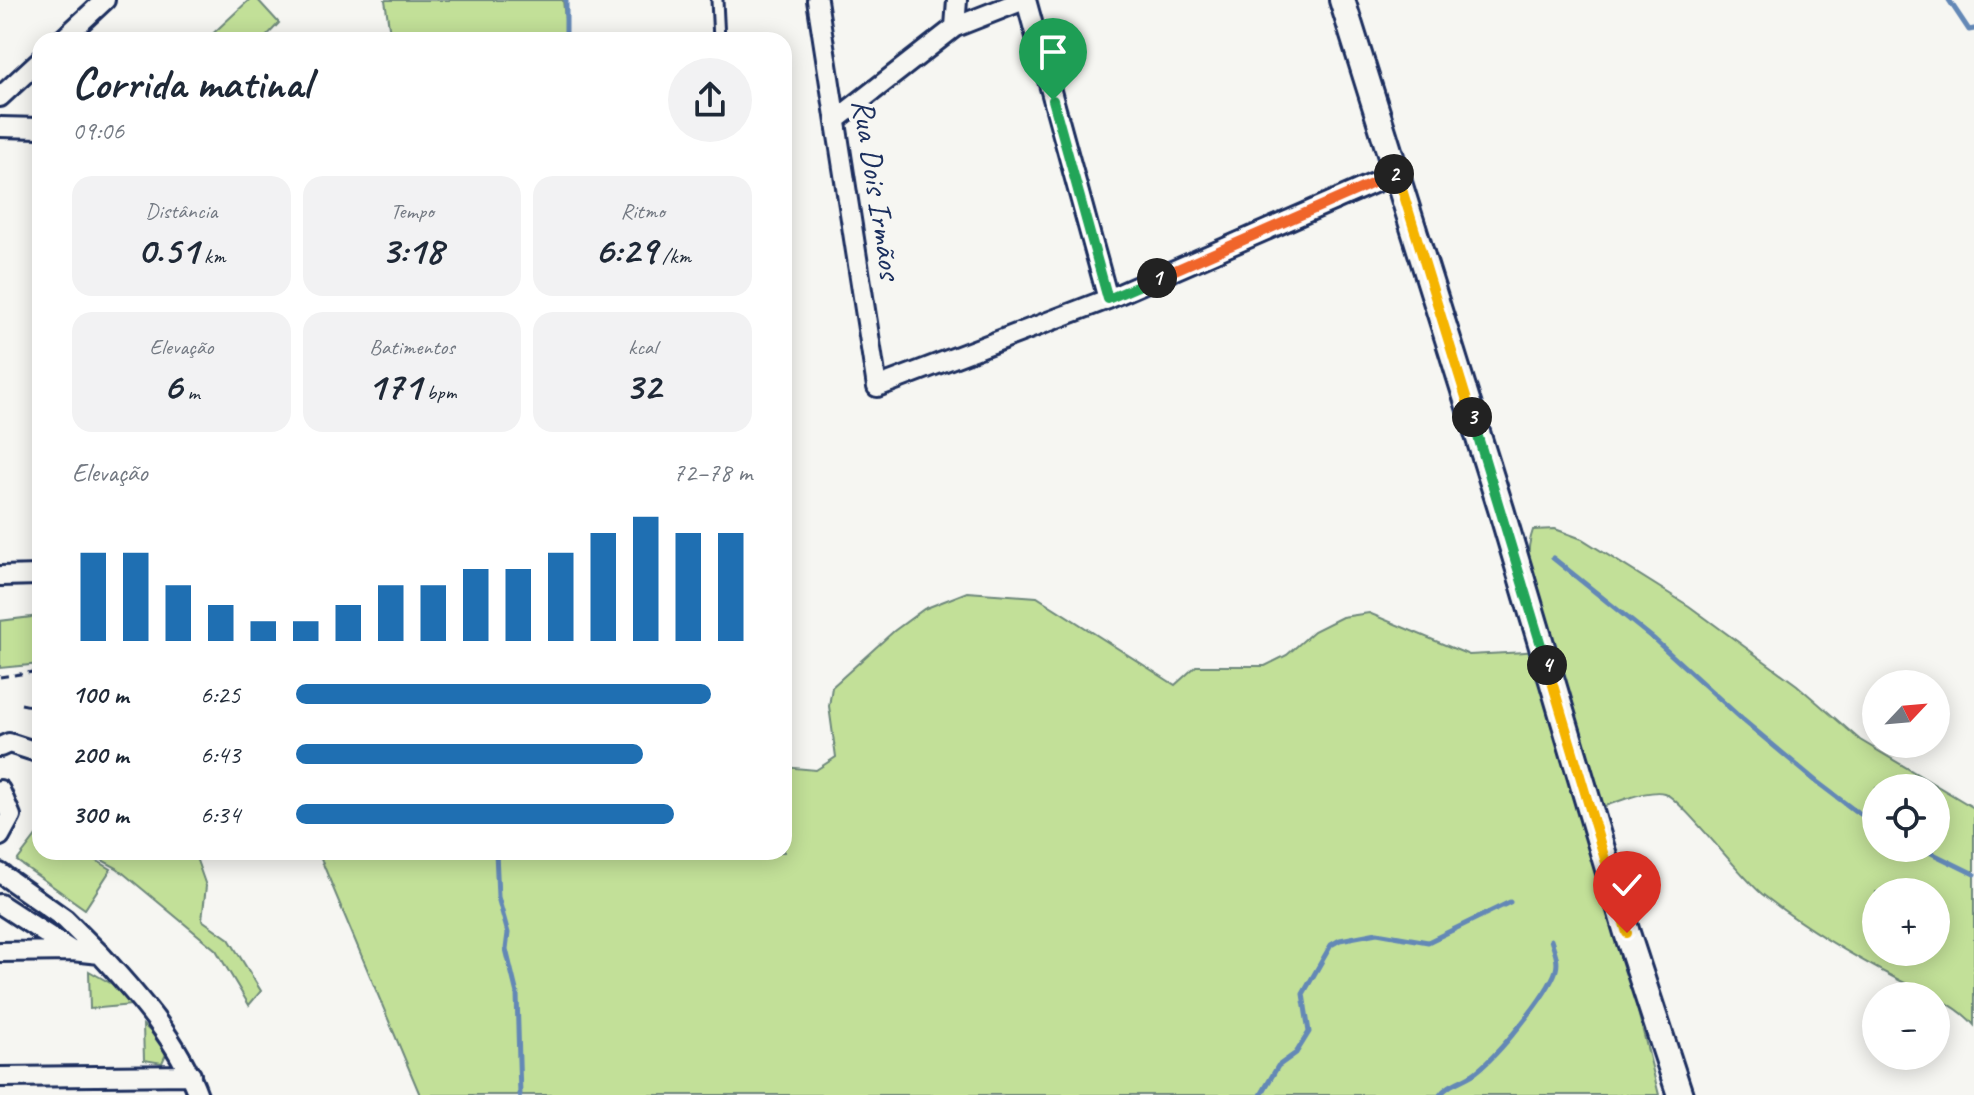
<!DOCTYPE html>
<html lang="pt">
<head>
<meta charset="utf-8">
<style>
	body { margin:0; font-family:Caveat,sans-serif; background:#f2f2f3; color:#1f2937; height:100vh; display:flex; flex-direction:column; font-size:30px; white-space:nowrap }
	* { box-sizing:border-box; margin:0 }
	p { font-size:26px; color:#747a83 }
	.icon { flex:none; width:44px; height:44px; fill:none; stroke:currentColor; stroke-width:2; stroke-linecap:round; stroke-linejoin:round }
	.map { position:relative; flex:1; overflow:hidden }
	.panel { position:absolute; left:32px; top:32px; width:760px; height:828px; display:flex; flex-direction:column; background:#fff; border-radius:24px; box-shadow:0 4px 20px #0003 }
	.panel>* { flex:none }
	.needle { width:52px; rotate:64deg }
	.controls { position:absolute; left:1862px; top:670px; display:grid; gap:16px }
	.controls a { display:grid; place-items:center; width:88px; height:88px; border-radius:50%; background:#fff; box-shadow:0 4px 20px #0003; font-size:40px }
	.pin { position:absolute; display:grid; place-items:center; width:68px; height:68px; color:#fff; margin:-82px -34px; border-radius:50% 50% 50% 0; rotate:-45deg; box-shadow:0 0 8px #0007 }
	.pin .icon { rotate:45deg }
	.km { position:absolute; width:40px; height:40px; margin:-20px; border-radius:50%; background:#222; color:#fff; font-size:22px; line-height:40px; text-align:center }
	.round { display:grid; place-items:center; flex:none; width:84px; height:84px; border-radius:42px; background:#f2f2f3 }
	.summary { display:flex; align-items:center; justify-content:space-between; height:136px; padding:0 40px }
	h1 { font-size:44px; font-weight:700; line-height:60px }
	.metrics { display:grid; grid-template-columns:repeat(3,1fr); gap:12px; height:136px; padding:8px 40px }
	.metrics div { display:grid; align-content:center; border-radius:20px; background:#f2f2f3; text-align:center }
	.metrics b { font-size:40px; font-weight:700 }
	.metrics small { font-size:22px; font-weight:400 }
	.metrics p { font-size:22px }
	.chart { height:224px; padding:16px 40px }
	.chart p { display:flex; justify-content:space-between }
	.chart svg { width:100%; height:144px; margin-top:8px; stroke:#1f6fb2; stroke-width:6 }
	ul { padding:0 40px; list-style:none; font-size:26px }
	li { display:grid; grid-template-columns:128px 96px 1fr; align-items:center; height:60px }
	li i { height:20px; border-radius:10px; background:#1f6fb2 }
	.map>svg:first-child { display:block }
	.green { fill:#c2e098; stroke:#6e887b; stroke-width:2; fill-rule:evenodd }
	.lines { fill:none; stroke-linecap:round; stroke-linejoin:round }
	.stream { stroke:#6488b6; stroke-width:5 }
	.service-casing { stroke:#1b2f5e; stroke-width:15 }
	.minor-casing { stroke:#1b2f5e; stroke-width:24 }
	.tertiary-casing { stroke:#1b2f5e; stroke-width:30 }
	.path { stroke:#1b2f5e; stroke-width:3; stroke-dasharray:8 6; stroke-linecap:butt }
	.service { stroke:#f6f6f2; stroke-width:9 }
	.minor { stroke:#f6f6f2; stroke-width:18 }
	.tertiary { stroke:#f6f6f2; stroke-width:24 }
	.split-1-casing { stroke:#fff; stroke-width:16 }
	.split-2-casing { stroke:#fff; stroke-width:16 }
	.split-3-casing { stroke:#fff; stroke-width:16 }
	.split-4-casing { stroke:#fff; stroke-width:16 }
	.split-5-casing { stroke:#fff; stroke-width:16 }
	.split-1 { stroke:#22a559; stroke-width:10 }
	.split-2 { stroke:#f0652b; stroke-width:10 }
	.split-3 { stroke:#f5b400; stroke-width:10 }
	.split-4 { stroke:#22a559; stroke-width:10 }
	.split-5 { stroke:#f5b400; stroke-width:10 }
	.labels { text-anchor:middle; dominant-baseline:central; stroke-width:8; stroke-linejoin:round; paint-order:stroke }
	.street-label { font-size:32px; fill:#1b2f5e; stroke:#f6f6f2 }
</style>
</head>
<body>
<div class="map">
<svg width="1974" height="1095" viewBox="0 0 1974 1095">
	<rect width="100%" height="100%" fill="#f6f6f2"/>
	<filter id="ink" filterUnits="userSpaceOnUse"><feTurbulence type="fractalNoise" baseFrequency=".0125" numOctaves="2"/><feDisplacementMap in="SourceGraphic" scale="16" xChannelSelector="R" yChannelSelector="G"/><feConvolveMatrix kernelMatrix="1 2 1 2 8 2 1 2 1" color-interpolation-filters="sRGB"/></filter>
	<g filter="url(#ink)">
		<!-- green -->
		<path class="green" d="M249 0H258L279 23 263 40H206Z
			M385 0H563L567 40H391Z
			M1555 529 1582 539 1689 606 1797 685 1860 740 1974 808V1025C1954 1001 1923 993 1897 979 1851 955 1803 926 1762 894 1740 876 1680 798 1664 793 1649 788 1604 806 1588 813L1659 1095H420L318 852H784V767L816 770 836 757 829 706 832 687 894 631 924 609 967 592 1037 597 1175 685 1196 666H1265L1287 655 1314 631 1342 617 1369 613 1469 655 1542 651C1536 615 1520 566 1533 530ZM1876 788H1936V848H1876ZM1876 892H1936V952H1876Z
			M40 616V664L0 668V621Z
			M40 831V852H82L111 869 85 909 17 861Z
			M87 852H194L206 886 202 920 229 939 261 991 249 1005 216 950 117 868Z
			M89 971 112 984 132 1005 90 1009Z
			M143 1025 162 1041 166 1054 162 1063 144 1060Z"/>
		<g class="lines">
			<!-- stream -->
			<path class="stream" d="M1949 0 1969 30 1974 29
				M566 40V0
				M1553 558 1655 640 1743 720 1817 782 1854 810 1876 823
				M1921 848 1974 874
				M496 852 498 897 508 933 506 949 517 994 520 1095
				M1261 1095 1278 1066 1296 1053 1309 1032 1303 994 1331 945 1340 940 1377 933 1428 942 1510 902
				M1440 1095C1449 1083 1464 1081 1476 1072 1497 1056 1548 995 1556 970 1559 960 1554 950 1551 940"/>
			<defs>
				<path id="service" d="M717 0 719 40"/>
				<path id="minor" d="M817 0 877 387 1108 299 1397 173
					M1026 0 1108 299
					M955 27 957 0
					M62 40 105 0
					M0 97 40 60
					M837 119 955 27 1024 0
					M0 127 40 128
					M0 576 40 575
					M0 747 9 743 40 753
					M0 790 11 816 0 836
					M0 873 65 919 100 954
					M0 904 72 951 100 954C139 997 178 1040 198 1095
					M0 952 72 951
					M0 1077 191 1075"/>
				<path id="tertiary" d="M1342 0 1501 509 1627 933 1680 1095"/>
			</defs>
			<!-- service casing -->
			<use href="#service" class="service-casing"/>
			<!-- minor casing -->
			<use href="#minor" class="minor-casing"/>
			<!-- tertiary casing -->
			<use href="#tertiary" class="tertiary-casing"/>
			<!-- path -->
			<path class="path" d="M0 677 40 671
				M21 704 40 708"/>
			<!-- service -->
			<use href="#service" class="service"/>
			<!-- minor -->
			<use href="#minor" class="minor"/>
			<!-- tertiary -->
			<use href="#tertiary" class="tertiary"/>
		</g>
	</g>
	<g class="lines" filter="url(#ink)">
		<defs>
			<path id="split-1" d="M1053 100 1108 299 1157 278"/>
			<path id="split-2" d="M1157 278 1394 174"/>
			<path id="split-3" d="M1394 174 1397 173 1472 417"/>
			<path id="split-4" d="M1472 417 1547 665"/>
			<path id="split-5" d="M1547 665 1627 933"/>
		</defs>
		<!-- split-1 casing -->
		<use href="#split-1" class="split-1-casing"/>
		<!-- split-2 casing -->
		<use href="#split-2" class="split-2-casing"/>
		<!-- split-3 casing -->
		<use href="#split-3" class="split-3-casing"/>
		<!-- split-4 casing -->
		<use href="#split-4" class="split-4-casing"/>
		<!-- split-5 casing -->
		<use href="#split-5" class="split-5-casing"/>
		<!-- split-1 -->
		<use href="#split-1" class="split-1"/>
		<!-- split-2 -->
		<use href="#split-2" class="split-2"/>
		<!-- split-3 -->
		<use href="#split-3" class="split-3"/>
		<!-- split-4 -->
		<use href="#split-4" class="split-4"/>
		<!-- split-5 -->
		<use href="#split-5" class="split-5"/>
	</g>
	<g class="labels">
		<!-- street labels -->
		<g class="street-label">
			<text transform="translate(877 189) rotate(81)">Rua Dois Irmãos</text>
		</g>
	</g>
</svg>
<div class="controls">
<a><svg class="needle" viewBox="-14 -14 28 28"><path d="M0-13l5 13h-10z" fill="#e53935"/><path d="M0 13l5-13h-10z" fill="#747a83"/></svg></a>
<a><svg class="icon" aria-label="locate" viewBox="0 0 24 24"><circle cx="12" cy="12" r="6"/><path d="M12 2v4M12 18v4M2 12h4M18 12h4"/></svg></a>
<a>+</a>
<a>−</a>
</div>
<div class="pin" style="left:1053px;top:100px;background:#1e9e55"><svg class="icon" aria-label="arrive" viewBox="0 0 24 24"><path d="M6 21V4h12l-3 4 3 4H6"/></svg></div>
<div class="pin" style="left:1627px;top:933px;background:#d93025"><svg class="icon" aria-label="check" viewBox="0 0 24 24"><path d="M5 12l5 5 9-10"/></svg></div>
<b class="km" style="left:1157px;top:278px">1</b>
<b class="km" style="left:1394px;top:174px">2</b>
<b class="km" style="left:1472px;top:417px">3</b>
<b class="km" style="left:1547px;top:665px">4</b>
<section class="panel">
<div class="summary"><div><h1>Corrida matinal</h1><p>09:06</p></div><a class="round"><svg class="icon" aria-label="share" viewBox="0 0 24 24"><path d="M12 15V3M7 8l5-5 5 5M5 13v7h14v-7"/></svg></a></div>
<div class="metrics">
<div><p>Distância</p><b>0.51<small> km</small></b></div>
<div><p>Tempo</p><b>3:18</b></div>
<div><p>Ritmo</p><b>6:29<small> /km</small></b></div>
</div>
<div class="metrics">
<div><p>Elevação</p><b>6<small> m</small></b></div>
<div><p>Batimentos</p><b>171<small> bpm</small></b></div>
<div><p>kcal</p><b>32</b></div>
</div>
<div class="chart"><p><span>Elevação</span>72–78 m</p>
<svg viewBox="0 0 160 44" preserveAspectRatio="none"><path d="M5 44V17M15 44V17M25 44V27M35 44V33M45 44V38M55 44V38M65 44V33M75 44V27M85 44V27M95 44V22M105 44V22M115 44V17M125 44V11M135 44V6M145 44V11M155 44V11"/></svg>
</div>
<ul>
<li><b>100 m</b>6:25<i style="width:91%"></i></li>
<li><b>200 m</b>6:43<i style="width:76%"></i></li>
<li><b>300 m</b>6:34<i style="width:83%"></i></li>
</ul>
</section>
</div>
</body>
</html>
